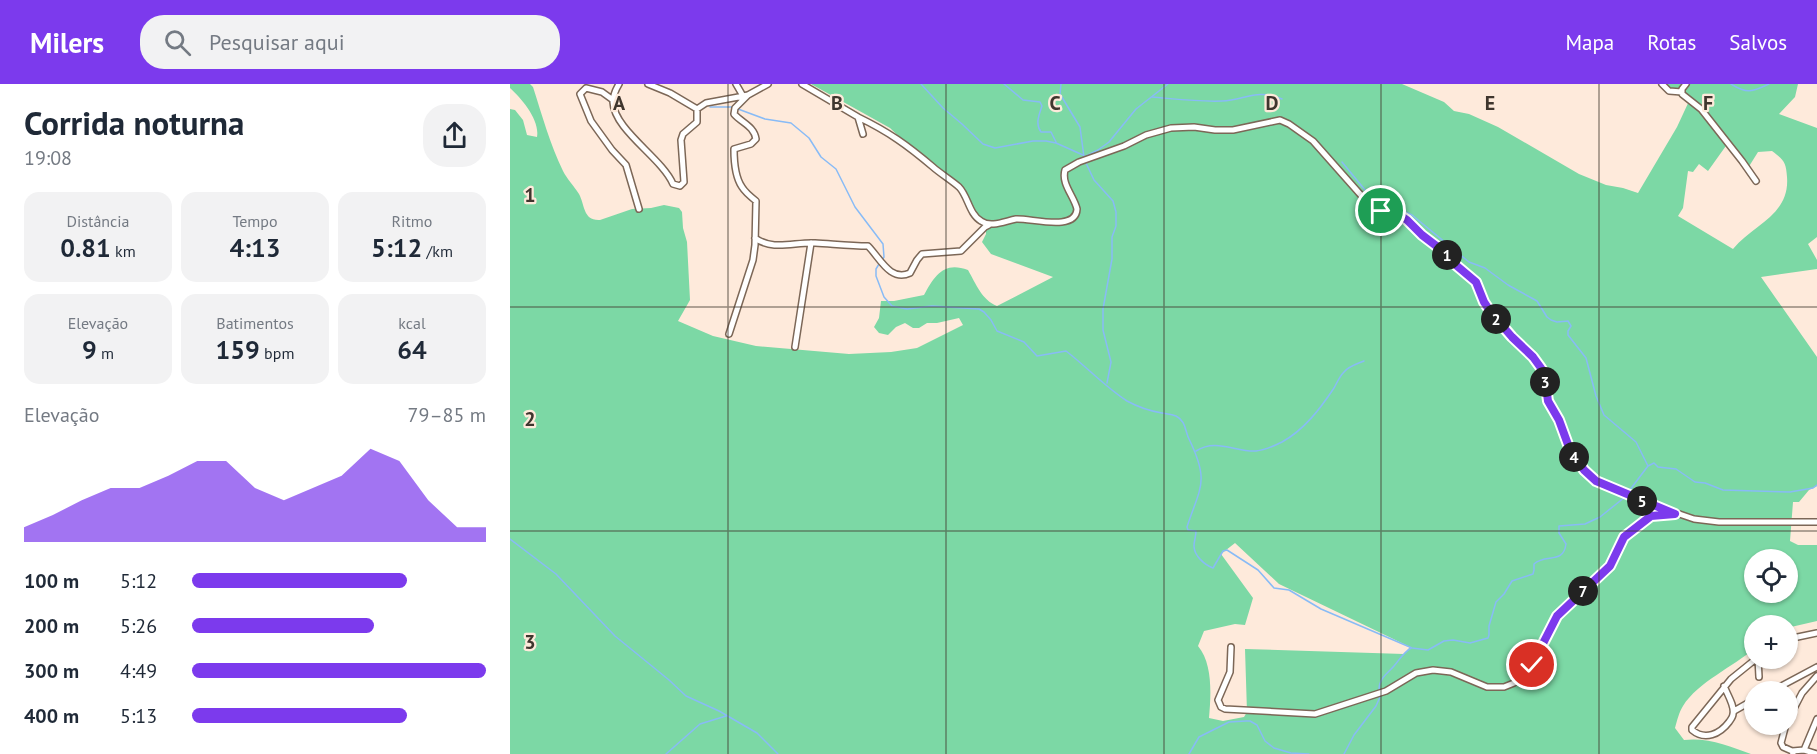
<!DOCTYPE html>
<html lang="pt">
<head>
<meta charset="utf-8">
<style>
	body { margin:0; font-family:"PT Sans",sans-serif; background:#f2f2f3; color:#1f2937; height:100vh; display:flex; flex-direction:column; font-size:22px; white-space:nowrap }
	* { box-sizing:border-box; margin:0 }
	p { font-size:20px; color:#747a83 }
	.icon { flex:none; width:33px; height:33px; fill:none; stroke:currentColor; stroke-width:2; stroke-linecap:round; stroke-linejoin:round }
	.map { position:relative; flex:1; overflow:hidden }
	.panel { display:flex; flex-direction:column; background:#fff; width:510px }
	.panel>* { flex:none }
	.controls { position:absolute; left:1234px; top:465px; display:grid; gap:12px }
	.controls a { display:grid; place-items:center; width:54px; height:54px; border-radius:50%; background:#fff; box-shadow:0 2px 4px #0004; font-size:30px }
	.pin { position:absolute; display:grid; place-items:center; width:51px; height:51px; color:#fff; margin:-26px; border:3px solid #fff; border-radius:50%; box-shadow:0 2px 6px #0007 }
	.km { position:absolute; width:30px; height:30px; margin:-15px; border-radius:50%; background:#222; color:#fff; font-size:16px; line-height:30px; text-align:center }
	.round { display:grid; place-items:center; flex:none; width:63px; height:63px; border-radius:24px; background:#f2f2f3 }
	.head { display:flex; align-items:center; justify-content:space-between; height:102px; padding:0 24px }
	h1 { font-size:33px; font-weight:800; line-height:45px }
	.metrics { display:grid; grid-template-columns:repeat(3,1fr); gap:9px; height:102px; padding:6px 24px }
	.metrics div { display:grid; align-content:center; border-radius:15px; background:#f2f2f3; text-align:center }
	.metrics b { font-size:26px; font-weight:800 }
	.metrics small { font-size:16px; font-weight:400 }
	.metrics p { font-size:16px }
	.chart { height:168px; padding:12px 24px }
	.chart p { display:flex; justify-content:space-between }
	.chart svg { width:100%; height:108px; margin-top:6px; fill:#7c3aed; opacity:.7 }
	ul { padding:0 24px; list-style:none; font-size:20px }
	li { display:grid; grid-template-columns:96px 72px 1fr; align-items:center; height:45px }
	li i { height:15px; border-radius:8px; background:#7c3aed }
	header { display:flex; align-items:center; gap:36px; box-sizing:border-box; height:84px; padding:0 30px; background:#7c3aed; color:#fff }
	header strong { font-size:28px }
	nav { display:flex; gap:33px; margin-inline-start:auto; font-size:21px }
	.search { width:420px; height:54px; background:#f2f2f3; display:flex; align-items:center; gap:15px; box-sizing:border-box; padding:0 21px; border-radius:24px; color:#747a83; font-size:22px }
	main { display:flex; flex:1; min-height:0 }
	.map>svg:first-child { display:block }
	.green { fill:#7cd8a5; fill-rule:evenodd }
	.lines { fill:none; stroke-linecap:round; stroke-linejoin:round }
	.stream { stroke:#88bbf6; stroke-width:1.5 }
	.minor-casing { stroke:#7c6757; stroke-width:8 }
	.minor { stroke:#fff; stroke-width:5 }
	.route-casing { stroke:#fff; stroke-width:12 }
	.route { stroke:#7c3aed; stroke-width:8 }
	.grid { fill:none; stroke:#3f362e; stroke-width:1.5; stroke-opacity:0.55 }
	.grid-label { font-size:20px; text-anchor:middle; font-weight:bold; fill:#3f362e; stroke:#feeadb; stroke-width:4.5; stroke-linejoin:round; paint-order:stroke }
</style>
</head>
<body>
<header>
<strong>Milers</strong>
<div class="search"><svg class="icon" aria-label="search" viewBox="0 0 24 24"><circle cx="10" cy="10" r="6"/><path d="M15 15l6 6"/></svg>Pesquisar aqui</div>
<nav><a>Mapa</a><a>Rotas</a><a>Salvos</a></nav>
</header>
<main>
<section class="panel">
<div class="head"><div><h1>Corrida noturna</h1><p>19:08</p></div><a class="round"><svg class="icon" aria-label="share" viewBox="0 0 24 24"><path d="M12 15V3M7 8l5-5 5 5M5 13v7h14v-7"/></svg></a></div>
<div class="metrics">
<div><p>Distância</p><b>0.81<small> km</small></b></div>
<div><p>Tempo</p><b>4:13</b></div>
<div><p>Ritmo</p><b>5:12<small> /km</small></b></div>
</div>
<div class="metrics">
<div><p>Elevação</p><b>9<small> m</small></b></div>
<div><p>Batimentos</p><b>159<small> bpm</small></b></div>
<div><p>kcal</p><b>64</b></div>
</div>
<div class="chart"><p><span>Elevação</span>79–85 m</p>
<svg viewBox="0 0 160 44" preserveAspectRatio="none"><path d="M0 44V38L10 33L20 27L30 22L40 22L50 17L60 11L70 11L80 22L90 27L100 22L110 17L120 6L130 11L140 27L150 38L160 38V44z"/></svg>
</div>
<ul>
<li><b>100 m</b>5:12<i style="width:73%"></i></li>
<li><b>200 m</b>5:26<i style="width:62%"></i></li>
<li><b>300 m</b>4:49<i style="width:100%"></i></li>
<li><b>400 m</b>5:13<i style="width:73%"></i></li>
</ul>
</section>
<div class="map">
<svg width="1307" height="670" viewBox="0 0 1307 670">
	<rect width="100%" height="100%" fill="#feeadb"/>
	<!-- green -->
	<path class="green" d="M0 0H20L23 3C32 31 40 60 53 87 57 95 64 102 69 110 75 121 73 137 90 136L122 125 141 124 154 121 169 124 172 128 173 144 177 158 180 216 168 237 203 252 246 262 339 270 381 268 407 264 453 241 449 234 427 239H417L409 244H403L395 239 386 243 378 251 369 249 364 243 369 234 371 217H384L414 211C425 191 434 177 458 186 466 200 472 216 487 222L543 193 481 170 472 158 476 150V144L456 110 403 66 380 44 301 0H892L934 18 944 27 959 30 988 43 1069 90 1096 101 1113 104 1128 109 1167 43 1180 15 1157 8 1153 0H1288L1285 13 1269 30 1307 44V153L1298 160 1307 176V185L1251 193 1307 273V402L1299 406 1289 418H1283L1280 457 1288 461H1307V537L1281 543 1283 557 1278 560V542H1245V564C1223 583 1188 598 1173 622 1169 628 1167 637 1165 644L1174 656C1197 653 1220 662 1241 670H0V25L5 26 13 36 17 51 27 53C30 36 12 15 0 4ZM1218 59 1238 84 1248 68 1262 67C1274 76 1276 78 1277 93 1280 131 1244 140 1223 165L1168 132 1173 124 1178 87 1183 88 1189 80 1198 87ZM725 459 769 500 900 563 894 570 735 565 737 628 734 633 713 637 699 634C701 611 703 580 688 562L694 547 725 540 735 541 743 514 711 470ZM1245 476H1278V508H1245Z"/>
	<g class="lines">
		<!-- stream -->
		<path class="stream" d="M411 0 433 24 452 40 473 60 485 64 523 57H536L546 59 573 71
			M494 0 513 16 530 18 532 22C529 31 525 40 531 48H541L546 58
			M551 0 550 10 570 43 574 73
			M1221 0C1237 10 1242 8 1259 0
			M642 13C666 15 689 18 712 17 735 16 747 4 772 15
			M200 23H224
			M228 25 255 35 281 39 299 54 311 73 326 85 345 123 373 160 374 173 372 176
			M574 73 588 66 599 58 626 25 658 0
			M575 77 584 96 603 117 606 128V142L602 153V175L593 225V246L601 278 597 299
			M832 78 860 112 902 131 959 178 975 184 998 201 1027 217 1037 233 1041 236 1047 238 1058 237 1061 242 1058 247V251L1076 274 1086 312 1094 331 1126 358 1138 382
			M369 180 366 185V192L374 213 382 222 397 225 422 222 469 225 474 228 481 236 487 247 514 258 527 272 556 267C577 283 595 303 617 317 628 323 640 327 652 329 657 330 661 330 666 332 676 337 675 347 679 355 700 398 690 403 677 443L678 446 686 447C686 452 684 457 684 462 684 472 695 481 703 484L713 467 717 466 748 486 764 504 779 506 811 525 902 564 918 566 934 557 943 556 960 559 978 554 979 551V542L986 518 994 510 1002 497 1023 490 1024 486V480C1036 469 1053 481 1056 460L1049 449V442L1075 440 1090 433 1115 413
			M686 367C706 354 725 368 746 367 755 366 764 362 772 358 794 346 810 325 824 304 827 299 829 293 834 288 839 282 847 280 854 277
			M1119 407 1138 382 1144 379 1148 383 1166 385 1185 398 1195 399 1213 406 1280 408 1303 404 1307 401
			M0 455 46 490 105 552 159 596 176 612 209 627 247 649 268 670
			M869 606C869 594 877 590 884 582 890 575 893 569 901 564
			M156 670 190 640 216 632
			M679 670 689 653 719 638 736 637H740L747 641 755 657 764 664 781 669 799 670
			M834 670 844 651 866 622 870 613"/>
		<defs>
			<path id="minor" d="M109 0C106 5 103 12 103 18 104 46 152 74 163 100L170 102 174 98 171 56 173 50 187 38V25
				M138 0 160 9 187 25 196 19 234 12
				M226 0 233 12 238 11 258 0
				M292 0 348 33
				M1152 0 1159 7 1172 8
				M1176 0 1172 5V10L1191 25 1232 77 1246 97
				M103 16 92 8 76 4 70 10 81 37 102 66 116 81 129 125
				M353 50 348 33C379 48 397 61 423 83 431 90 441 96 449 103 458 112 459 130 471 137 481 144 495 137 506 135 521 134 566 148 567 125 564 112 551 100 555 86L569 78 614 62 636 51 661 44 684 43 705 46H723L770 36 779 40 803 57 857 118 864 124 888 130 897 136 912 151 933 167 947 182 966 198 974 218 982 230 1002 253 1019 267 1031 284 1033 289 1038 317 1049 336 1060 366 1074 386 1086 397 1140 420 1184 435 1209 438H1307
				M245 154C263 167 284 158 305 159 323 160 340 162 358 162 370 174 380 198 400 189L407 176 412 170 451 167 475 143 479 141
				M219 250 243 176 245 161 246 117C241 113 235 108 232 103 225 93 224 76 224 65L241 60 246 55C244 42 232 39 224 30L225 24 238 11
				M285 263 301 159
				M1278 555 1307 549
				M721 563 720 588 708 616 711 623 715 625 805 630 876 607 906 589 923 586 941 588 977 603H994L1004 599 1016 589 1036 555 1047 532 1100 482 1105 475 1112 455 1117 451 1141 432 1164 430
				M1248 574 1249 593
				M1214 602C1217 610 1225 622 1223 630 1223 633 1221 635 1219 638 1210 650 1195 657 1182 646V643L1221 595 1247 574
				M1260 608 1307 583
				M1224 627 1245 615
				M1278 636 1292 609 1307 592
				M1276 640 1271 659 1273 663 1282 667
				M1294 666 1307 635
				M1283 670 1282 667 1294 666 1307 670"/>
		</defs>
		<!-- minor casing -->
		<use href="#minor" class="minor-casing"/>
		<!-- minor -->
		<use href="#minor" class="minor"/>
	</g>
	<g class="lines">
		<defs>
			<path id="route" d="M871 127 888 130 897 136 912 151 933 167 947 182 966 198 974 218 982 230 1002 253 1023 273 1031 284 1034 289 1038 317 1049 336 1060 366 1074 386 1086 397 1165 430 1141 432 1114 453 1100 482 1047 532 1022 581"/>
		</defs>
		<!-- route casing -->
		<use href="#route" class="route-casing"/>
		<!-- route -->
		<use href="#route" class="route"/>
	</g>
	<!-- grid -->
	<path class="grid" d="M218 0V670M436 0V670M654 0V670M871 0V670M1089 0V670M0 223H1307M0 447H1307"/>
	<g class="grid-label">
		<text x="109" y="26">A</text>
		<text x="327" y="26">B</text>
		<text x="545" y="26">C</text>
		<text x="762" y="26">D</text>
		<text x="980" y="26">E</text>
		<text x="1198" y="26">F</text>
		<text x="20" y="118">1</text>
		<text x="20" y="342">2</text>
		<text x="20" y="565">3</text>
	</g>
</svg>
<div class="controls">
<a><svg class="icon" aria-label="locate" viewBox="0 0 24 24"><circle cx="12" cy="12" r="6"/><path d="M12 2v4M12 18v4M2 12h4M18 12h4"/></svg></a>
<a>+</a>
<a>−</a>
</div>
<div class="pin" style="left:871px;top:127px;background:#1e9e55"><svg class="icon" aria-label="arrive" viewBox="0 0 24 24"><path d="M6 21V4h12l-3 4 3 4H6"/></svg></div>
<div class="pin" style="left:1022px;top:581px;background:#d93025"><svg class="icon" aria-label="check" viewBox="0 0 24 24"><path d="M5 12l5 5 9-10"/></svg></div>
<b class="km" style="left:937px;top:171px">1</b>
<b class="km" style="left:986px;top:235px">2</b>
<b class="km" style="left:1035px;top:298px">3</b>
<b class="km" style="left:1064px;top:373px">4</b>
<b class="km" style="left:1132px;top:417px">5</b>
<b class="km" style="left:1073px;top:507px">7</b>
</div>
</main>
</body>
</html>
